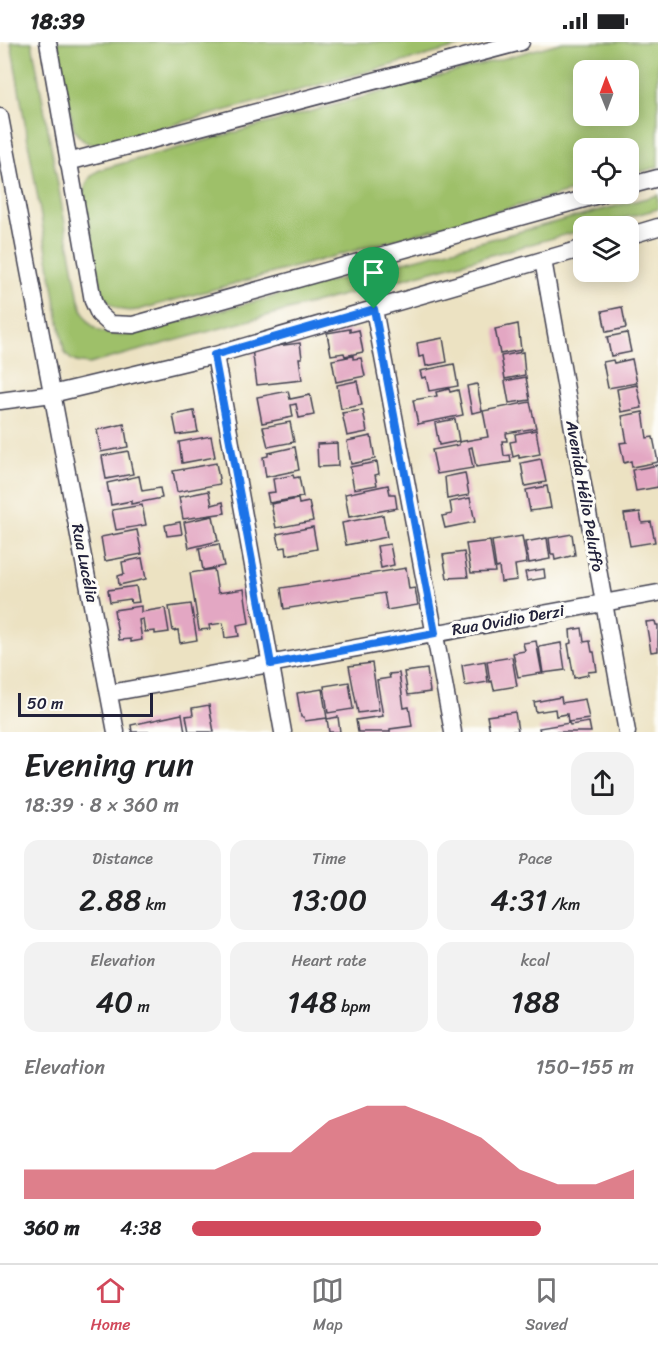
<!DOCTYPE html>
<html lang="en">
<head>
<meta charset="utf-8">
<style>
	body { margin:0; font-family:Sriracha,sans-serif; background:#f2f2f2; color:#202124; height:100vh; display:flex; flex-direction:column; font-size:22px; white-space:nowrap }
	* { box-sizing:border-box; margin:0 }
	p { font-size:20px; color:#757577 }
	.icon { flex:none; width:33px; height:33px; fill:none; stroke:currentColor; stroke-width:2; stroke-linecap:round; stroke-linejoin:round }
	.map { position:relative; height:690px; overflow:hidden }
	.side { display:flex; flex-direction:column; background:#fff; flex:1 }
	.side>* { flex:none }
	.needle { width:39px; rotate:359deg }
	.buttons { position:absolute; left:573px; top:18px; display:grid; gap:12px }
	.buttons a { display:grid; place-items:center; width:66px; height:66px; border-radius:12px; background:#fff; box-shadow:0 3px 15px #0003; font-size:30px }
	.scale { position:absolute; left:18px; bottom:15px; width:135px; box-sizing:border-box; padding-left:6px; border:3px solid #22223b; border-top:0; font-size:16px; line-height:21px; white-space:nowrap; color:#22223b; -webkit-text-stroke:4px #fdfcf7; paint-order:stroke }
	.pin { position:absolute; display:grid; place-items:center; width:51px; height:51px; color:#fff; margin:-62px -26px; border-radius:50% 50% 50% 0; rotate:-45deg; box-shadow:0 0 6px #0007 }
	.pin .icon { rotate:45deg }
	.round { display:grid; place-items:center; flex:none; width:63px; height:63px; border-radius:18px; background:#f2f2f2 }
	.overview { display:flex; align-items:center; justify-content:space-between; height:102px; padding:0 24px }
	h1 { font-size:33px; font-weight:600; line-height:45px }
	.figures { display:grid; grid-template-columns:repeat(3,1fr); gap:9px; height:102px; padding:6px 24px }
	.figures div { display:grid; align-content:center; border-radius:15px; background:#f2f2f2; text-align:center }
	.figures b { font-size:30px; font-weight:600 }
	.figures small { font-size:16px; font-weight:400 }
	.figures p { font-size:16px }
	.chart { height:168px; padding:12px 24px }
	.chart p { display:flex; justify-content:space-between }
	.chart svg { width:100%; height:108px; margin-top:6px; fill:#d1495b; opacity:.7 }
	ul { padding:0 24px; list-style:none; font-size:20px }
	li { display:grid; grid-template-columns:96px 72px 1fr; align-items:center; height:45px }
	li i { height:15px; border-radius:8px; background:#d1495b }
	.status { display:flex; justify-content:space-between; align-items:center; height:42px; padding:0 30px; background:#fff; direction:ltr }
	.status svg { height:16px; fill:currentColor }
	.tabs { display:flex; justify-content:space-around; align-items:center; height:84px; border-top:2px solid #e0e0e0; background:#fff; font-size:16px; color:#757577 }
	.tabs a { display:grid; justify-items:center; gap:3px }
	.tabs .current { color:#d1495b }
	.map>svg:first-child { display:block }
	.green { fill:#9ec069; stroke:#607152; stroke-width:1.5; fill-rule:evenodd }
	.building { fill:#e3a7c3 }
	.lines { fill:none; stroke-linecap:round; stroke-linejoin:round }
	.minor-casing { stroke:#403f4f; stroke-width:19 }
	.minor { stroke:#fff; stroke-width:16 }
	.route-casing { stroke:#fff; stroke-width:12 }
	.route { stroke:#1a73e8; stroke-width:8 }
	.labels { text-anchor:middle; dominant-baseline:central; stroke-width:6; stroke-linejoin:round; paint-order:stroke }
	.street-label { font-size:16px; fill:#22223b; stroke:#fdfcf7 }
</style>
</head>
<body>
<div class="status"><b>18:39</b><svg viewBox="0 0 49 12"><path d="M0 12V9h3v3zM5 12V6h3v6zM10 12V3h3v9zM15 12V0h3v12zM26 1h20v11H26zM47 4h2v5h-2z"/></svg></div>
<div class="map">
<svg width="658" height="690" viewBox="0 0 658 690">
	<rect width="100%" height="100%" fill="#fdfcf7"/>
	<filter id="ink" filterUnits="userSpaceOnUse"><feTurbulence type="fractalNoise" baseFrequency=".0167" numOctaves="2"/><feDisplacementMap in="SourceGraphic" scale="12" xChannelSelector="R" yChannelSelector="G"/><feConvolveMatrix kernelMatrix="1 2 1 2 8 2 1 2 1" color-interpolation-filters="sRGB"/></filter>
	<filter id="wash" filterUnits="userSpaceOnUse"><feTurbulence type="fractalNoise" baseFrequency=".008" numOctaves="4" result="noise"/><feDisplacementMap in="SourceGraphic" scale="24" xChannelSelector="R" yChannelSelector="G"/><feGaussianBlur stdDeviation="1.35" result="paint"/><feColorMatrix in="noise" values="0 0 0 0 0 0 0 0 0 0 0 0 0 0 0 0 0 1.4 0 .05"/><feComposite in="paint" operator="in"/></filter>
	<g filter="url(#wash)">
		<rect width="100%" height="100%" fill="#ece2c2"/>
		<!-- green -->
		<path class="green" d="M11 0H32L79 258C88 287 98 294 128 293L658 153V167L595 184H584L583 188 89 322C78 321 70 320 64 309Z
			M56 0H476L99 103C86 103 81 98 74 88Z
			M563 0H658V125L629 133 628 106H584L583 146 138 268C120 271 110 265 102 250L83 151C87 139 90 132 102 127ZM628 28V74H584V28Z"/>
		<g id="blocks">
			<!-- building -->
			<path class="building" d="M622 265 626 286 606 290 602 269Z
				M518 282 521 308 500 312 495 287Z
				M350 287V290L359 288 363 310 345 314 344 311 331 313 327 291Z
				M627 291 631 310 611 314 607 295Z
				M443 296 447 320 426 324 424 314 419 315 417 301Z
				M300 301 302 316H299L302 338 257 343 252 307Z
				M523 310 525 333 505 337 501 314Z
				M353 314V317L361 316 365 334 336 340 332 318Z
				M632 317 637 341 608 346 603 320 613 318 614 321Z
				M454 322 458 344 429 349 426 335 422 336 420 329Z
				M526 335 530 358 509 361 505 339Z
				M357 339 362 363 341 367 337 343Z
				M477 342 482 369 472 371 467 344Z
				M637 343 642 366 621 370 617 347Z
				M449 347 450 350 458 348 463 373 418 382 413 358 437 354 436 350Z
				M288 349 290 357 310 353 314 373 299 376 296 362 291 363 293 375 262 381 257 355Z
				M530 360 536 386 506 391 507 399H502L504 414 510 413 511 420 476 425 472 405 469 406 473 426 437 432 432 408 459 403V400L488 395 483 369Z
				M363 368 367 390 347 394 342 371Z
				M194 369 198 390 177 393 173 373Z
				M643 370 647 396 653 395 658 420 632 425 631 419 624 421 620 401 627 400 622 374Z
				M455 377 459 399 439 403 435 381Z
				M290 380 294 400 268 405 263 385Z
				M124 382 128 405 101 410 97 388Z
				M536 388 540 412 519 416V413L513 415 510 400 516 399 515 392Z
				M211 394 215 415 182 421 179 400Z
				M371 394 375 417 351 422 347 399Z
				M337 401 338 424 318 425 317 402Z
				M295 405 299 428 266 435 263 415 268 414V411Z
				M128 409 133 432 106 437 102 414Z
				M541 417 546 440 525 444 521 421Z
				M377 420 379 432 375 433 377 443 354 447 350 425Z
				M216 421 220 442 177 450 173 429Z
				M658 423V445L636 449 632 428Z
				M465 431 469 453 447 457 445 435Z
				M293 433 294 436 299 435 303 455 269 461 267 451 275 450 273 437Z
				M139 434 142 449 160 446 162 456 131 462V459L111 463 107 441Z
				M388 443 390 452H395L397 466 349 475 345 452Z
				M547 444 551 466 530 469 526 448Z
				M209 449 212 463 223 460 225 471 183 477 179 455Z
				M470 456 475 480 445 486 442 474 452 472 450 460Z
				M298 457 299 462 309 460 313 479 276 486 271 462Z
				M142 463 146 483 116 488 112 468Z
				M640 470 642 481 651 480 655 500 630 504 624 472Z
				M383 473 387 495 346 503 342 481Z
				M213 474 218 499 189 506 184 480Z
				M180 480 182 492 167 494 165 483Z
				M313 485 317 507 287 513 286 505 280 506 277 492Z
				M137 488 142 512 105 519 101 495Z
				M572 492 575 513 555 518 554 512H551L549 496Z
				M522 494 527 521 515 523 517 538 501 540 499 525 496 526 492 499Z
				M547 496 550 517 529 521 525 500Z
				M490 499 495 530 471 531 466 502Z
				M219 502 224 524 203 528 199 506Z
				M390 502 394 523 381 526 377 504Z
				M464 510 468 535 447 536 443 513Z
				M142 516 146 537 119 543 118 534 124 532 122 520Z
				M406 526 409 547 415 546 418 563 387 568 384 551 284 567 281 546Z
				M214 527 218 551 244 547 249 581 237 583 239 594 225 596 223 581 209 583 210 587 199 588 190 531Z
				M544 527 545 536 527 539 525 530Z
				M136 544 139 560 131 561 130 557 110 560 108 548Z
				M191 562 197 598 180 601 178 588 173 589 169 565Z
				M141 564V570L165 566 169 590 155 592V589L145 590 143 577 139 578 142 598 131 600V597L119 598 114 568Z
				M655 579 656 583H658V609L651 610 646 580Z
				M582 586 584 600 590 599 592 610H594L597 629 588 630V633L574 636 568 602 571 601 570 588Z
				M536 599 542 631 518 635 513 611 525 609 523 601Z
				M561 601 565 628 543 631 539 605Z
				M512 615 517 644 494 648 492 639 490 640 487 619Z
				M485 619 488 640 465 644 462 623Z
				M372 621 379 668 358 671 349 624Z
				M427 627 430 650 408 653 404 630Z
				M399 631 404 666 409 665 412 684 390 687V690H358L356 678 383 674 377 638 390 636 389 632Z
				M349 640 353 667 328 671 324 644Z
				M322 647 327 676 305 679 304 675H301L297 651Z
				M561 655 562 661 585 657 589 677 568 680 567 672 556 674 555 667 536 670 534 660Z
				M209 663 214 690H189L186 674 193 673 192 666Z
				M515 670 518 689 490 690 487 674Z
				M182 672 185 690H132L131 683Z
				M338 675 340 690H329L327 677Z
				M589 680 591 690H540L539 686 569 681 570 683Z"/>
		</g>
	</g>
	<g filter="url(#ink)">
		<use href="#blocks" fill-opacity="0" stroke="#403f4f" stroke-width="1.5"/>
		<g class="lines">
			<defs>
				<path id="minor" d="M48 0 93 259 99 272 110 282 133 283 602 152
					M0 75 116 690
					M68 120 521 0
					M628 144 658 136
					M628 194 658 185
					M543 218 627 690
					M374 267 453 690
					M215 313 283 690
					M0 359 52 352 215 313 584 206
					M110 651 658 551"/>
			</defs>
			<!-- minor casing -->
			<use href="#minor" class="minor-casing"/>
			<!-- minor -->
			<use href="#minor" class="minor"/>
		</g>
	</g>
	<g class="lines" filter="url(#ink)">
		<defs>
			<path id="route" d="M374 267 435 591 271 622 214 313Z"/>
		</defs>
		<!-- route casing -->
		<use href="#route" class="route-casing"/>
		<!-- route -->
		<use href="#route" class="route"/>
	</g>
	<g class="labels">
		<!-- street labels -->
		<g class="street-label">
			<text transform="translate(585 454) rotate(80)">Avenida Hélio Peluffo</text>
			<text transform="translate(85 521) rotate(79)">Rua Lucélia</text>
			<text transform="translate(508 578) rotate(-10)">Rua Ovidio Derzi</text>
		</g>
	</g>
</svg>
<div class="buttons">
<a><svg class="needle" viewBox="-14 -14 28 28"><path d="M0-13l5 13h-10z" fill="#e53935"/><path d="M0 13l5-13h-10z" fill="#757577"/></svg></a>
<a><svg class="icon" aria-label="locate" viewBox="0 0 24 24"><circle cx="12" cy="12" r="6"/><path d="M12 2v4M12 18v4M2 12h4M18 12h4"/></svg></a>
<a><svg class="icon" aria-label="layers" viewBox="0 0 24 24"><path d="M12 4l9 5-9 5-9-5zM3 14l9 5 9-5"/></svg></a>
</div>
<div class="scale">50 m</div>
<div class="pin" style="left:374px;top:267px;background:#1e9e55"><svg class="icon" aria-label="arrive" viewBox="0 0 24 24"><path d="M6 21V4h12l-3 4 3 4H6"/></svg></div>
</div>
<section class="side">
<div class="overview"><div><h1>Evening run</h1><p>18:39 · 8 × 360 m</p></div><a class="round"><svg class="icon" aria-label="share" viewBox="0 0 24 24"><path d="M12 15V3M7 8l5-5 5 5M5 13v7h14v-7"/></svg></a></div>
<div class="figures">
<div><p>Distance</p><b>2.88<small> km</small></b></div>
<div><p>Time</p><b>13:00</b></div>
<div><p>Pace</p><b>4:31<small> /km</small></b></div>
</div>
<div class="figures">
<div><p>Elevation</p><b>40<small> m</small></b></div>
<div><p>Heart rate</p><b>148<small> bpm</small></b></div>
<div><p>kcal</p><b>188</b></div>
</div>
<div class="chart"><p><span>Elevation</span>150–155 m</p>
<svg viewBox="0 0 160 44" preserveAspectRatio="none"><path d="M0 44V32L10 32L20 32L30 32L40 32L50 32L60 25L70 25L80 12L90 6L100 6L110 12L120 19L130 32L140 38L150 38L160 32V44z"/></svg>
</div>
<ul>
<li><b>360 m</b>4:38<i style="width:79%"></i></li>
</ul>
</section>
<nav class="tabs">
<a class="current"><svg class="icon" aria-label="home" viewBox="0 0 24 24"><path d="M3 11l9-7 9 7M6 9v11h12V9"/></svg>Home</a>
<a><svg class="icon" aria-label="map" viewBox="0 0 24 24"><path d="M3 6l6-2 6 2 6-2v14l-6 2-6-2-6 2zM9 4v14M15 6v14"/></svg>Map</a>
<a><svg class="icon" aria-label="saved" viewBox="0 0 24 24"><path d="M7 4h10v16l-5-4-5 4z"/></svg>Saved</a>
</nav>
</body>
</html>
